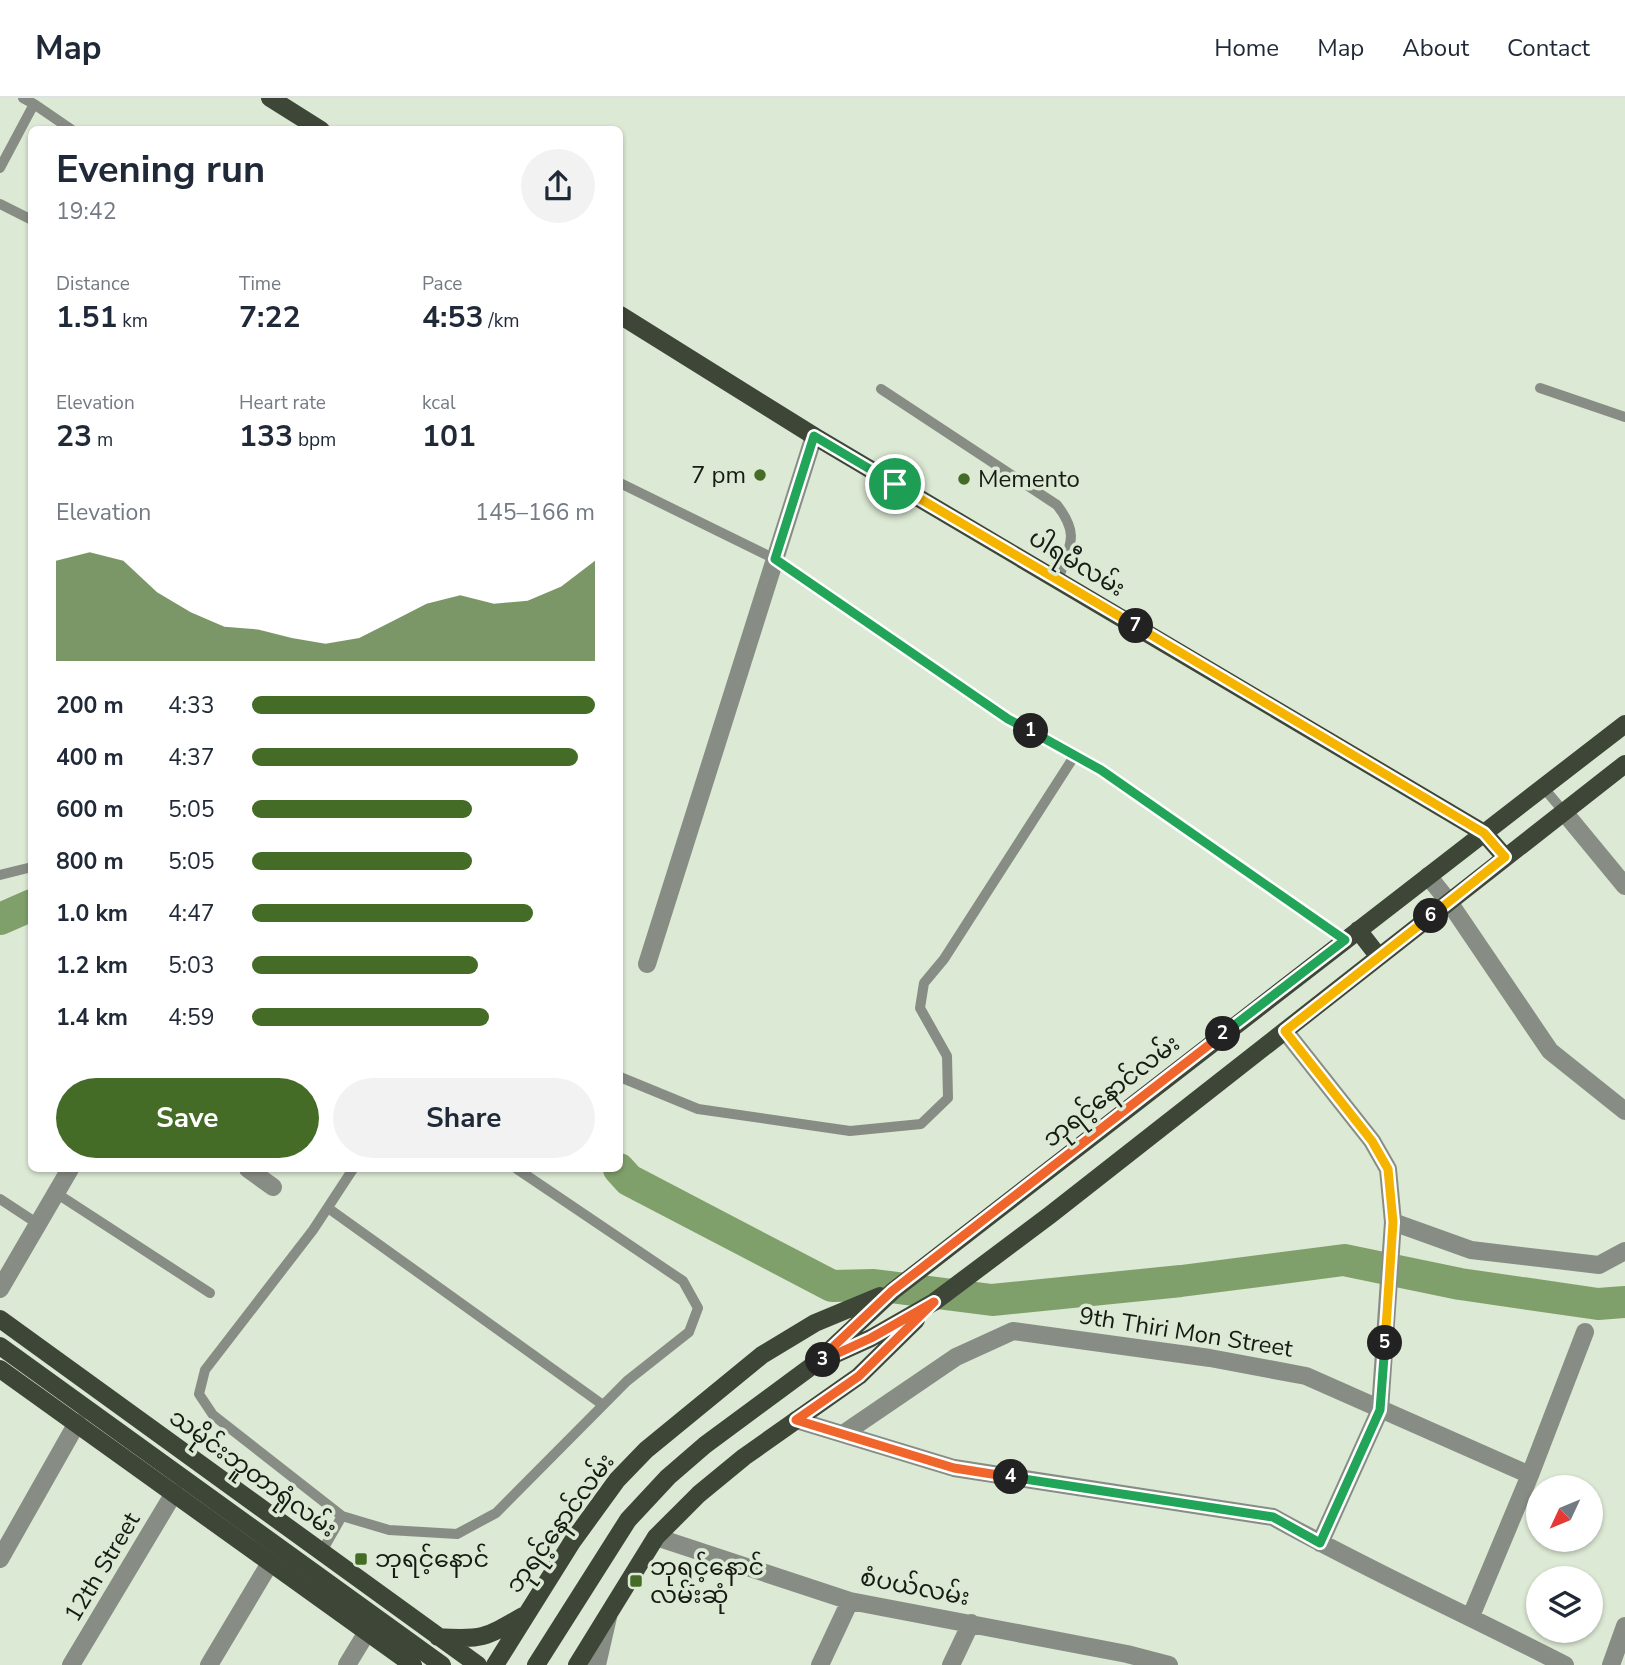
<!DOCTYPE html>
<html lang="en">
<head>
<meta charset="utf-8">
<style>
	body { margin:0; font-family:"Nunito Sans","Noto Sans Myanmar",sans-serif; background:#f2f2f3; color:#1f2937; height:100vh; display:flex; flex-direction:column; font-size:26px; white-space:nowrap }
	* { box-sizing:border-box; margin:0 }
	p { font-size:23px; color:#747a83 }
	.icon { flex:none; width:38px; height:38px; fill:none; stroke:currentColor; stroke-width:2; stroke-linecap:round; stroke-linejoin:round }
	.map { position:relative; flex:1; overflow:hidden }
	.side { position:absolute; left:28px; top:28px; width:595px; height:1046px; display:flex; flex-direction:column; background:#fff; border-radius:10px; box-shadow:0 2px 5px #0004 }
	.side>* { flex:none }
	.needle { width:46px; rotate:226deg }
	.controls { position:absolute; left:1526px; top:1377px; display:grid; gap:14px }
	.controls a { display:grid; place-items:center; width:77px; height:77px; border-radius:50%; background:#fff; box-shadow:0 2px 5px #0004; font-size:35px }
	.pin { position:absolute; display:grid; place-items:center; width:60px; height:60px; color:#fff; margin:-30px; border:4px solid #fff; border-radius:50%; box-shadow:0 2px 7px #0007 }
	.km { position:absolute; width:35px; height:35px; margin:-18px; border-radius:50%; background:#222; color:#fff; font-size:19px; line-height:35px; text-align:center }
	.round { display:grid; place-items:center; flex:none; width:74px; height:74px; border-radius:37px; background:#f2f2f3 }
	.headline { display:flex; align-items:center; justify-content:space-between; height:119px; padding:0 28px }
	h1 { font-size:38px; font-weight:700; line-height:52px }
	.metrics { display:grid; grid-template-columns:repeat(3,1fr); gap:10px; height:119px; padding:7px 28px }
	.metrics div { display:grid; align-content:center }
	.metrics b { font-size:30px; font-weight:700 }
	.metrics small { font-size:19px; font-weight:400 }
	.metrics p { font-size:19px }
	.chart { height:196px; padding:14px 28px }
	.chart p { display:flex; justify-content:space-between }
	.chart svg { width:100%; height:126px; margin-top:7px; fill:#456c27; opacity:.7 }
	.cta { display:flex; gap:14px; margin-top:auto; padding:14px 28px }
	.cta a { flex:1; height:80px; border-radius:42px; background:#456c27; color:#fff; font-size:28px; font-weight:700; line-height:80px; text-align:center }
	.cta a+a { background:#f2f2f3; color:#1f2937 }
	ul { padding:0 28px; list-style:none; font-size:23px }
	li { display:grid; grid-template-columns:112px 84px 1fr; align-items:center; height:52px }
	li i { height:18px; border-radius:9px; background:#456c27 }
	header { display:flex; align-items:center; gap:42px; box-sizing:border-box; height:98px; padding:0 35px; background:#fff; border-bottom:2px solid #e0e1e3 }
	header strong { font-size:33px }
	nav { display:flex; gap:38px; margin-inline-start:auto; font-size:24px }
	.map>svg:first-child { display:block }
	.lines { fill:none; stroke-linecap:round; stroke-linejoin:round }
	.river { stroke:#7fa06b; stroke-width:32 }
	.lane { stroke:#878d84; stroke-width:10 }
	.street { stroke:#878d84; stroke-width:18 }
	.primary { stroke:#3e4638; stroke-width:18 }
	.primary-bridge { stroke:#3e4638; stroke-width:18 }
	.split-1-casing { stroke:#fff; stroke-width:14 }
	.split-2-casing { stroke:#fff; stroke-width:14 }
	.split-3-casing { stroke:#fff; stroke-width:14 }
	.split-4-casing { stroke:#fff; stroke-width:14 }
	.split-5-casing { stroke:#fff; stroke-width:14 }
	.split-6-casing { stroke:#fff; stroke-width:14 }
	.split-7-casing { stroke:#fff; stroke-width:14 }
	.split-8-casing { stroke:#fff; stroke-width:14 }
	.split-1 { stroke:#22a559; stroke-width:9 }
	.split-2 { stroke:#22a559; stroke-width:9 }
	.split-3 { stroke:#f0652b; stroke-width:9 }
	.split-4 { stroke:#f0652b; stroke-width:9 }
	.split-5 { stroke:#22a559; stroke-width:9 }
	.split-6 { stroke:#f5b400; stroke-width:9 }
	.split-7 { stroke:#f5b400; stroke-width:9 }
	.split-8 { stroke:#f5b400; stroke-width:9 }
	.poi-dot { fill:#456c27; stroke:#dce9d4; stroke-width:2.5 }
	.labels { text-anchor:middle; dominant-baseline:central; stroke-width:7; stroke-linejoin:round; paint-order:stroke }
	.poi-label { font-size:24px; fill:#161b14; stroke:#dce9d4; text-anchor:start }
	.street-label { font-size:24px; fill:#161b14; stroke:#dce9d4 }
</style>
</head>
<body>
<header>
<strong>Map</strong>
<nav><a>Home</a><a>Map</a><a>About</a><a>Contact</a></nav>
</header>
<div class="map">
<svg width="1625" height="1567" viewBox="0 0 1625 1567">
	<rect width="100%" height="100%" fill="#dce9d4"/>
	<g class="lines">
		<!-- river -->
		<path class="river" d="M0 821 32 807
			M619 1071 629 1082 832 1188 874 1187 992 1202 1181 1183 1344 1162 1460 1186 1598 1206 1625 1204"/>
		<!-- lane -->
		<path class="lane" d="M34 6 72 32
			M0 70 34 6 23 0
			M0 106 32 122
			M1540 290 1625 319
			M881 291 1057 407C1081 438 1069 448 1058 482
			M620 385 775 461 1008 621 1101 672 1345 842
			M1543 689 1564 714
			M0 777 32 769
			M620 979 698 1011 850 1033 921 1026 948 1000 947 958 920 910 924 885 944 861 1075 657
			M353 1071 313 1132 205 1272 199 1296 213 1317 342 1418 389 1432 457 1436 496 1415 627 1283 689 1234 698 1210 683 1183 517 1071
			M56 1095 210 1195
			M0 1101 38 1126
			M328 1110 603 1307
			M321 1455 342 1418"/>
		<!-- street -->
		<path class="street" d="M1564 714 1625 788
			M1428 778 1449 804 1550 953 1625 1013
			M647 866 814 338
			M1285 933 1372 1043 1388 1071 1393 1124 1380 1312 1320 1445
			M248 1071 273 1089
			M1393 1124 1471 1152 1599 1167 1625 1153
			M0 1191 70 1071
			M796 1322 954 1370 1273 1419C1368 1472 1468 1517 1565 1567
			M843 1336 956 1259 1013 1233 1210 1260 1306 1278 1530 1377
			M656 1439 850 1503 1127 1556 1169 1567
			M0 1461 77 1325
			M1471 1518 1530 1377 1585 1234
			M71 1567 174 1395
			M209 1567 270 1465
			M347 1567 367 1534
			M597 1567 608 1519
			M820 1567 850 1503
			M951 1567 971 1525
			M1611 1567 1625 1528"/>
		<!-- primary -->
		<path class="primary" d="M270 0 321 32
			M620 217 814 338 1484 735 1505 759
			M1358 832 1379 859
			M0 1221 478 1567
			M829 1259 871 1240 934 1204 1050 1117 1625 666
			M0 1271 413 1567
			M438 1539C482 1542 485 1540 523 1518
			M495 1567 572 1444 617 1382 646 1352 762 1257 815 1225 880 1198
			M536 1567 628 1422 668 1379 705 1347 816 1265 893 1193 1625 626
			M577 1567 656 1439 699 1396 744 1359 859 1278 916 1222"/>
		<!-- primary-bridge -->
		<path class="primary-bridge" d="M0 1248 442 1567"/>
	</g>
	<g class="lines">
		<defs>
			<path id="split-1" d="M895 386 814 338 775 461 1008 621 1031 633"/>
			<path id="split-2" d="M1031 633 1101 672 1345 842 1223 936"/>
			<path id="split-3" d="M823 1262 816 1265 892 1193 1223 936"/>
			<path id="split-4" d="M823 1262 871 1240 934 1204 859 1278 796 1322 954 1370 1011 1379"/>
			<path id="split-5" d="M1011 1379 1273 1419 1320 1445 1380 1312 1385 1245"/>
			<path id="split-6" d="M1385 1245 1393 1124 1388 1071 1372 1043 1285 933 1431 818"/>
			<path id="split-7" d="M1136 528 1484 735 1505 759 1431 818"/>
			<path id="split-8" d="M895 386 1136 528"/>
		</defs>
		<!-- split-1 casing -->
		<use href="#split-1" class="split-1-casing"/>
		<!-- split-2 casing -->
		<use href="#split-2" class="split-2-casing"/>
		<!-- split-3 casing -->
		<use href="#split-3" class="split-3-casing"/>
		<!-- split-4 casing -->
		<use href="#split-4" class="split-4-casing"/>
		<!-- split-5 casing -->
		<use href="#split-5" class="split-5-casing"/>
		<!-- split-6 casing -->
		<use href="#split-6" class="split-6-casing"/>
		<!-- split-7 casing -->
		<use href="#split-7" class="split-7-casing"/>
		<!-- split-8 casing -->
		<use href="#split-8" class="split-8-casing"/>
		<!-- split-1 -->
		<use href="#split-1" class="split-1"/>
		<!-- split-2 -->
		<use href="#split-2" class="split-2"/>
		<!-- split-3 -->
		<use href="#split-3" class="split-3"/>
		<!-- split-4 -->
		<use href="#split-4" class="split-4"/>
		<!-- split-5 -->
		<use href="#split-5" class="split-5"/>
		<!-- split-6 -->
		<use href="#split-6" class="split-6"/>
		<!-- split-7 -->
		<use href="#split-7" class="split-7"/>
		<!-- split-8 -->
		<use href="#split-8" class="split-8"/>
	</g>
	<!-- markers -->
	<g class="poi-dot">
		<circle cx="760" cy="377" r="7"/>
		<circle cx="964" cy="381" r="7"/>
		<rect x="354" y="1454" width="14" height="14" rx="3.5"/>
		<rect x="629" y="1476" width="14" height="14" rx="3.5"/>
	</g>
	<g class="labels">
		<!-- poi labels -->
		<g class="poi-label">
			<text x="746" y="377" text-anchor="end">7 pm</text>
			<text x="978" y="381">Memento</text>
			<text x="375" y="1461">ဘုရင့်နောင်</text>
			<text x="650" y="1469">ဘုရင့်နောင်<tspan x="650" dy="28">လမ်းဆုံ</tspan></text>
		</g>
		<!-- street labels -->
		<g class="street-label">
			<text transform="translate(1077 465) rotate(31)">ပါရမီလမ်း</text>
			<text transform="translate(1111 993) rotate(-38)">ဘုရင့်နောင်လမ်း</text>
			<text transform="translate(1186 1234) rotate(9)">9th Thiri Mon Street</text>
			<text transform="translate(253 1375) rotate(36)">သမိုင်းဘူတာရုံလမ်း</text>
			<text transform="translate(560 1425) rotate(-54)">ဘုရင့်နောင်လမ်း</text>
			<text transform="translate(102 1469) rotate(-59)">12th Street</text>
			<text transform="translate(915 1489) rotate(11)">စံပယ်လမ်း</text>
		</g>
	</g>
</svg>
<div class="controls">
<a><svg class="needle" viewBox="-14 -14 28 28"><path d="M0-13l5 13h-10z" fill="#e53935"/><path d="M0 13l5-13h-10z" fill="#747a83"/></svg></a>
<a><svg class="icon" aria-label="layers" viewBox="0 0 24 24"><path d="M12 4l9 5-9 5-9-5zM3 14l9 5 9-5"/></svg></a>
</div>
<div class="pin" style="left:895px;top:386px;background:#1e9e55"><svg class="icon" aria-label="arrive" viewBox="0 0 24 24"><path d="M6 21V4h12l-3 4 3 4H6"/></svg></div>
<b class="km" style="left:1031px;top:633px">1</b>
<b class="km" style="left:1223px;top:936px">2</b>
<b class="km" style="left:823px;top:1262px">3</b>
<b class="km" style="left:1011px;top:1379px">4</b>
<b class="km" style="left:1385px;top:1245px">5</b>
<b class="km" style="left:1431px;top:818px">6</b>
<b class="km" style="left:1136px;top:528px">7</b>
<section class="side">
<div class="headline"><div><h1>Evening run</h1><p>19:42</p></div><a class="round"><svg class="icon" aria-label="share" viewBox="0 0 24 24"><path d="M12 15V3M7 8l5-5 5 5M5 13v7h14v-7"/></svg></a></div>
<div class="metrics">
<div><p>Distance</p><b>1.51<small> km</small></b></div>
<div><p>Time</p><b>7:22</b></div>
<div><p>Pace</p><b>4:53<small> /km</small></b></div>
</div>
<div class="metrics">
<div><p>Elevation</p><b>23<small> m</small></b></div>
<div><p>Heart rate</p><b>133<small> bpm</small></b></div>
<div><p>kcal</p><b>101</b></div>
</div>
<div class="chart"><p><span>Elevation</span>145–166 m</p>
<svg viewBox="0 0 160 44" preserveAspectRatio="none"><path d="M0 44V9L10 6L20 9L30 20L40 27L50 32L60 33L70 36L80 38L90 36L100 30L110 24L120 21L130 24L140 23L150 18L160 9V44z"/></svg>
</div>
<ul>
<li><b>200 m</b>4:33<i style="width:100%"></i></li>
<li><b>400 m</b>4:37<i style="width:95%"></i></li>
<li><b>600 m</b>5:05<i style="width:64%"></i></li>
<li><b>800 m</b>5:05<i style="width:64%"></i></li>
<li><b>1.0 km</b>4:47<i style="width:82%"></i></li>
<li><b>1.2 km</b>5:03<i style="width:66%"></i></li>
<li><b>1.4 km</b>4:59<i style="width:69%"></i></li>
</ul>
<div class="cta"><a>Save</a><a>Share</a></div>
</section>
</div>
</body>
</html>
